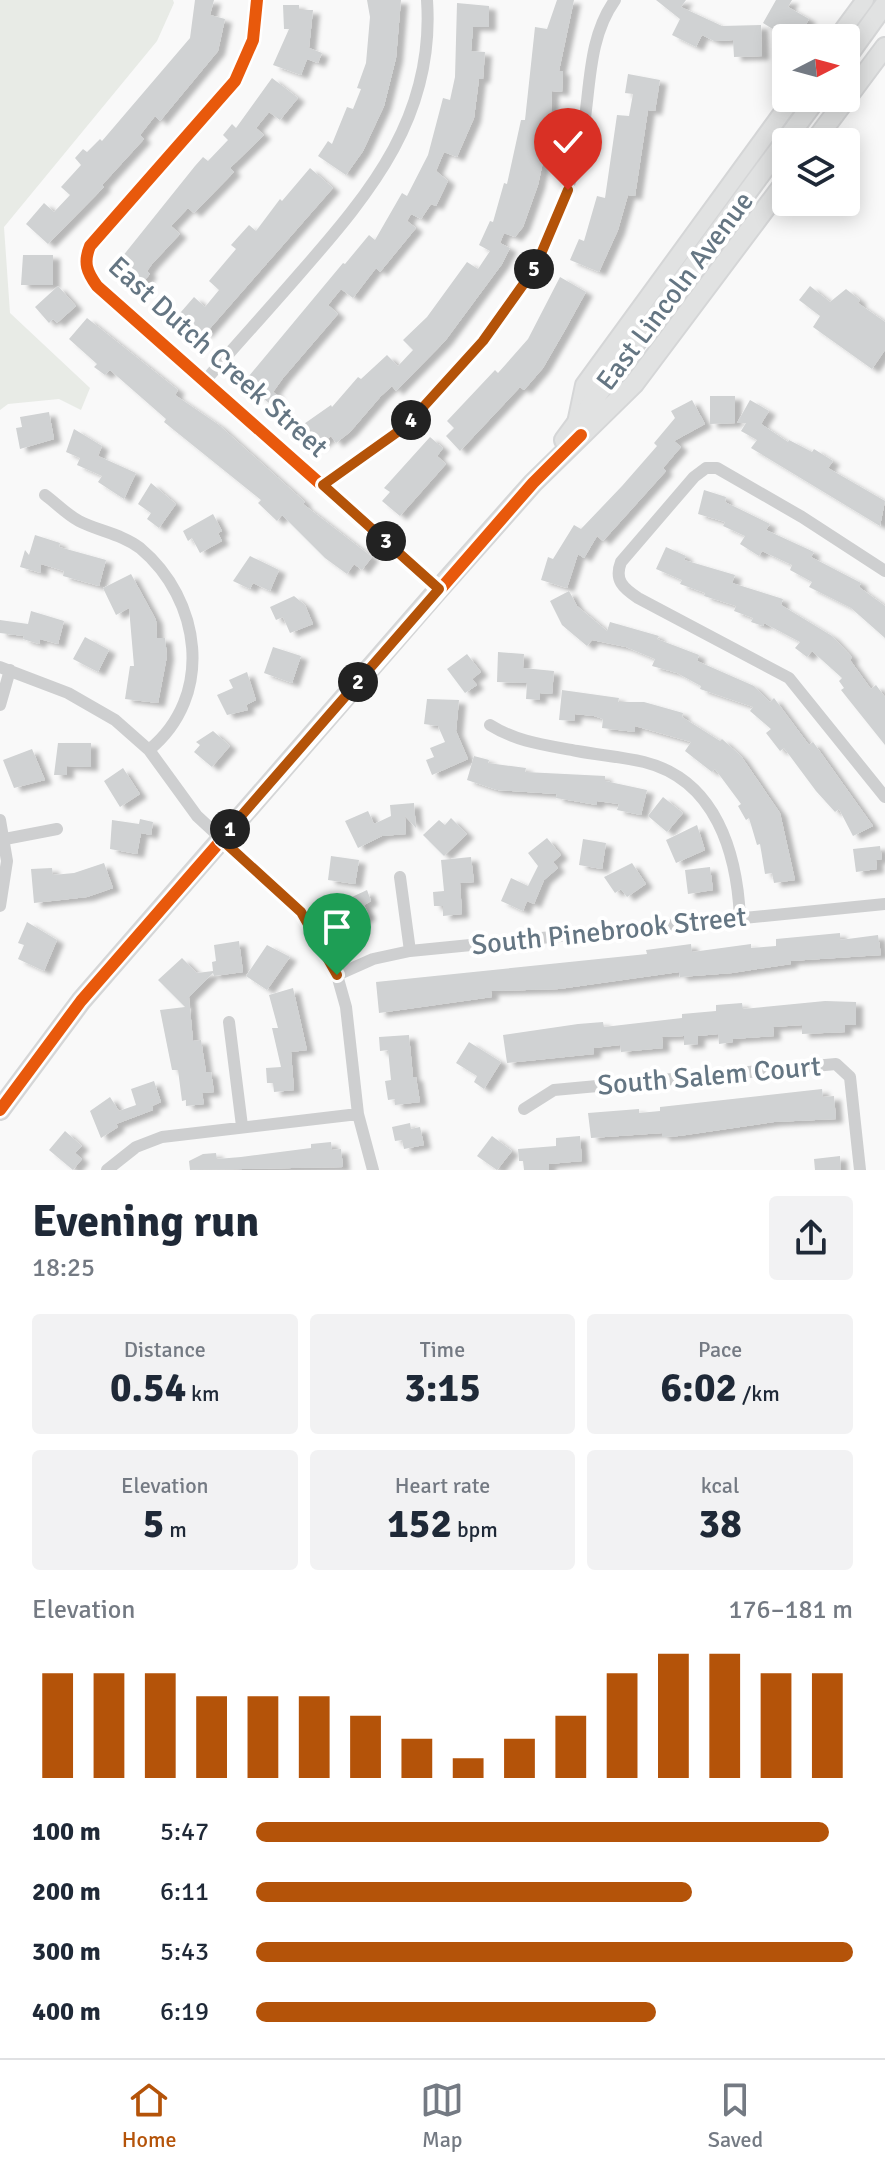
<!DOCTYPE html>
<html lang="en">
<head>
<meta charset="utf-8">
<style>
	body { margin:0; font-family:Signika,sans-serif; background:#f2f2f3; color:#1f2937; height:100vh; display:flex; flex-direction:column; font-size:30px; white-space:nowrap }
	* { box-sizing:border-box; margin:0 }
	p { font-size:26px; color:#747a83 }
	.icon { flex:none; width:44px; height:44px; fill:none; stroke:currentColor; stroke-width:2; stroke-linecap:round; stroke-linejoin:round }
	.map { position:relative; height:1170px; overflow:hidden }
	.details { display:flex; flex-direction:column; background:#fff; flex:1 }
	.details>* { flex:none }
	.needle { width:52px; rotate:84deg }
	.buttons { position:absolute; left:772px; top:24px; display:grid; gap:16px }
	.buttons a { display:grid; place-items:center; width:88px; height:88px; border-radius:8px; background:#fff; box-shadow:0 4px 20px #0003; font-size:40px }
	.pin { position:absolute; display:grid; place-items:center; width:68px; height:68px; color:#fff; margin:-82px -34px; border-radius:50% 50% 50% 0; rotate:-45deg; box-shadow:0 0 8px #0007 }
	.pin .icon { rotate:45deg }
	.km { position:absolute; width:40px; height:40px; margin:-20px; border-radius:50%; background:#222; color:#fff; font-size:22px; line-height:40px; text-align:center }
	.round { display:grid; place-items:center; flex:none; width:84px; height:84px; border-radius:8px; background:#f2f2f3 }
	.summary { display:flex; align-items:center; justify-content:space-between; height:136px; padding:0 32px }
	h1 { font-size:44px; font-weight:800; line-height:60px }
	.metrics { display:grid; grid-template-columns:repeat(3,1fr); gap:12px; height:136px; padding:8px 32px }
	.metrics div { display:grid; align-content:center; border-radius:8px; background:#f2f2f3; text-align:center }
	.metrics b { font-size:40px; font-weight:800 }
	.metrics small { font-size:22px; font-weight:400 }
	.metrics p { font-size:22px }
	.chart { height:224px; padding:16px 32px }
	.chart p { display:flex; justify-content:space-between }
	.chart svg { width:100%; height:144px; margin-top:8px; stroke:#b45309; stroke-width:6 }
	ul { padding:0 32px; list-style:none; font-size:26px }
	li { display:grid; grid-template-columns:128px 96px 1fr; align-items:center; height:60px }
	li i { height:20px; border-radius:10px; background:#b45309 }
	.dock { display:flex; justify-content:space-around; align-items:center; height:112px; border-top:2px solid #e0e1e3; background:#fff; font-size:22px; color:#747a83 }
	.dock a { display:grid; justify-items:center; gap:4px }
	.dock .active { color:#b45309 }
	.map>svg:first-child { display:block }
	.green { fill:#e8ebe6 }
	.building { fill:#d0d2d3; filter:url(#shadow) }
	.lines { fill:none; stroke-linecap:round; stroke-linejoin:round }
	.secondary-casing { stroke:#d5d6d7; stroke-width:20 }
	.primary-casing { stroke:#d5d6d7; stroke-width:22 }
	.minor { stroke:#cecfd0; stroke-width:12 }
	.secondary { stroke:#e1e2e2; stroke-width:16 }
	.primary { stroke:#e1e2e2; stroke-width:18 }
	.cycleway-casing { stroke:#fff; stroke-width:17 }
	.cycleway { stroke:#e8590c; stroke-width:12 }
	.route-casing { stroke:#fff; stroke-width:16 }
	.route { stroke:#b45309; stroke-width:10 }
	.labels { text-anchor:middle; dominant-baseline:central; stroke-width:8; stroke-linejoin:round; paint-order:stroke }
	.street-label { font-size:28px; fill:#657683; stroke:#fff }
</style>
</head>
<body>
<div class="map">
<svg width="885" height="1170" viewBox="0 0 885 1170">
	<defs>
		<filter id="shadow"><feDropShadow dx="7" dy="4" stdDeviation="2" flood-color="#0004"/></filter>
	</defs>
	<rect width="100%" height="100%" fill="#f9f9f9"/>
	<!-- green -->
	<path class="green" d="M0 0H173L174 3 157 41 4 227 10 313 90 388 81 410 59 399 8 404 0 410Z"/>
	<!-- building -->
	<path class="building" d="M195 0H214L210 15 225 19 218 51 160 121 155 116 140 135 144 139 102 185 104 187 48 244 26 224 44 203 54 212 70 195 61 187 81 165 75 158 83 149 87 152 100 139 102 141 190 38Z
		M367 0H401L396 58 384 106 363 151 346 175 318 156 328 141 332 144 347 107 353 109 361 89 357 88 366 63 370 17Z
		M557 0H574L559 71H563L562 92 552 91 551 113 556 114 553 134H549L538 185 523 227 515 237 504 233 500 243 510 248 502 264 445 341 396 391 392 386 381 396 350 432 336 443 331 436 317 447 301 426 331 405 332 407 358 377 361 379 387 355 398 366 413 350 403 340 427 317 467 262 478 269 490 251 479 245 490 221 493 222 504 183 507 184 521 120H525L535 27 547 29Z
		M656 0H686L681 7 722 26 761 25 762 56 734 57 733 40 714 41 702 35 696 47 672 35 680 19Z
		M776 0H792L788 7 809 19 804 28 797 24 784 36 763 23Z
		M457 3 489 6V27H473L471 51 485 52 483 79H479L474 118 457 157 444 152 436 171 448 181 436 206 431 204 421 219 411 214 407 221 416 228 380 272 376 268 353 298 341 289 328 305 338 314 283 378 273 392 277 395 270 404 244 382 343 263 345 264 369 235 375 240 402 193 407 196 428 155 443 98 450 100 455 77Z
		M283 5H299V10H313L309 48 322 53 318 63 307 59 301 75 273 65 289 29H284Z
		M628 74 660 80 655 111 648 110 635 196 628 195 618 230 599 272 570 260 579 239 584 241 597 196 605 198 617 115 629 116 633 94 625 93Z
		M272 78 298 98 280 120 269 112 256 128 264 135 230 168 234 172 194 213 188 208 171 226 180 234 152 264 147 271 150 274 138 288 114 267 195 166 203 157 208 161 228 140 223 135 232 124 236 128Z
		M310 168 333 188 205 334 198 328 192 335 174 320 194 297 205 307 219 290 209 281 236 249 231 245 249 225 256 231 280 199 282 201Z
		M23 255H53V285H21Z
		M560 277 586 292 565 330 543 368 524 390 520 387 460 451 446 436 454 428 447 421 495 370 498 373 528 339Z
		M58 286 76 306 57 323 53 319 49 323 35 307Z
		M810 286 830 302 846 289 860 300 858 303 885 322V350L872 369 813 327 820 316 799 300Z
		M87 318 178 390 175 395 219 425 305 502 303 504 372 557 362 570 354 564 347 574 325 558 282 515 277 521 258 503 261 500 164 422 166 419 110 370 105 375 94 367 97 364 69 339Z
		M710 396H735V423L710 424Z
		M692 400 705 424 674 441 681 447 663 468 666 471 603 541 597 536 584 558 578 554 567 588 541 580 548 557 553 559 574 525 581 529 622 486 657 446 654 443 675 418 671 411Z
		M750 400 769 411 761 424 788 442 789 440 812 452 814 449 833 461 828 468 885 501 880 526 751 448 757 440 741 431 746 423H737Z
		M49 412 54 439 20 449 16 428 22 427 20 417Z
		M74 429 102 446 98 456 136 473 124 499 98 482 102 476 77 465 80 458 66 452Z
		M430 437 443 448 437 456 446 464 400 516 382 501 390 492 384 488Z
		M151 483 176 504 159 528 147 519 151 513 138 504Z
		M704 490 726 497 725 502 770 524 766 530 814 552 811 557 861 583 859 587 885 606V638L851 608 809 587 812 582 790 570 792 565 762 551 759 556 740 544 745 536 723 526 725 522 698 514Z
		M213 514 222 531 218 533 222 541 200 553 192 538 188 541 183 531Z
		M35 535 60 543 59 547 106 560 99 586 63 576 64 571 41 564V573L20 567 25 550 29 555Z
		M666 547 686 556 684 560 735 575 732 583 783 599 781 605 832 636 852 657 850 660 871 689 876 685 885 697V745L841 690 844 688 839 681 842 678 812 651 807 657 795 648 800 642 764 623 763 626 751 622 753 618 734 611 736 606 704 596 705 593 680 584 682 580 656 569Z
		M250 556 279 570 270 591 253 583 250 589 233 581Z
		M131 574 156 620 157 638H165L167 656 158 703 125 699 130 666H134L129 608 116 615 103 588Z
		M569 591 577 606 607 631 610 622 659 636 657 639 699 655 697 661 754 686 770 702 774 698 809 745 813 742 821 753 873 826 853 836 839 809 835 812 816 791 784 748 780 751 766 733 771 729 750 711 753 707 700 689 701 686 677 673 652 666 655 659 626 647 592 640 587 646 562 625 550 601Z
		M294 596 305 605 313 624 290 633 283 617 276 620 270 607Z
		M31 611 64 621 58 644 40 639 39 644 23 639 24 636 0 633V620L28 624Z
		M85 637 109 650 98 672 73 659Z
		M273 647 301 656 292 683 264 673Z
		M498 652 524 654 523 668 554 671 552 694 540 693V700L526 699 527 683 497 682Z
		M467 654 481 672 472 679 477 685 465 693 447 669Z
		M247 672 256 700 246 705 248 710 227 715 217 695 233 688 229 680Z
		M562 690 619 698 618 702H644L683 713 682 717 720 741 722 739 741 756 780 813 795 880 774 883 772 873 765 874 760 844 757 845 749 818 746 820 738 806 741 804 715 769 712 772 685 751 691 742 635 726V732L602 728 603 719 594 716 575 714 574 721 559 720Z
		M427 699 459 700 456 731 468 759 432 775 426 760 434 757 430 748 445 742 438 726 424 724Z
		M213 731 230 746 212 767 194 752 200 745 196 742Z
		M58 743H91V767L67 766V775H54Z
		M32 749 45 780 14 788 3 760Z
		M474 756 489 760 488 763 526 768 525 772 605 776V781L647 790 641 815 617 810 619 804 597 801V805L556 798 557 794 497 790 467 780Z
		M123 768 140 794 120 807 104 781Z
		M663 797 683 813 667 832 648 816Z
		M414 803 416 828 405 816 406 834 382 836 358 848 345 821 368 811 374 824 391 816 390 805Z
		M451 818 467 834 444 856 423 835 439 820 445 825Z
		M140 819 153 822 151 835 141 833 137 854 110 849 112 820 139 824Z
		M697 825 705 850 676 863 666 840Z
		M547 838 561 855 553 862 558 868 544 880 534 904 527 901 523 911 501 901 511 878 528 886 538 866 528 853Z
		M583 839 606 843 602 869 579 865Z
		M880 846 882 859 876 860 877 869 856 872 853 849Z
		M331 856 359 860 355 884 328 880Z
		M471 857 474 882 460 883 462 914 443 916V906H434L433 892 444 891 441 860Z
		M104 863 113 888 87 897 34 903 31 869 52 868 53 875 74 873Z
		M632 863 646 884 627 897 621 889 615 893 604 877Z
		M710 867 713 890 688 894 685 870Z
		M367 890 371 901 364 905 369 916 349 925 339 903Z
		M27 922 57 940 44 971 18 959 24 945 18 943Z
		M840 933V940L878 935 881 955 790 961 791 964 732 973 680 977 679 972 559 989 491 991 492 997 379 1013 376 982 647 954 646 950 691 944 692 952 751 944V948L776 946V939Z
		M239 941 243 972 214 976 213 973 189 997 193 1041 201 1040 206 1072H211L214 1092 202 1093 204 1104 186 1106V1100L182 1101 178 1070H172L160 1010 185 1007 158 980 182 958 197 973 213 971 212 962 216 961 214 945Z
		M267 945 290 957 267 990 246 976Z
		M293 988 307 1050 291 1052 294 1090 274 1092 273 1083H267L266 1068 281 1067 272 1028H278L269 995Z
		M825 1001 856 1002V1025H845V1032L802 1034V1025L773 1027 774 1036 732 1039 733 1042 719 1044 718 1034 698 1036V1044L684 1045V1036L662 1037 663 1048 621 1052 620 1045 594 1048V1054L507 1063 503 1035 578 1024 603 1022 604 1027 682 1018V1014L716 1011V1005L742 1003 743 1009Z
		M409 1035 413 1077H416L420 1102 395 1105V1099L388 1100 385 1081 391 1080 388 1050 380 1051 379 1037Z
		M469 1042 501 1062 484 1089 474 1082 477 1076 456 1063Z
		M154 1081 161 1102 152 1106 153 1110 116 1124 118 1127 101 1138 90 1111 110 1097 119 1111 136 1105 131 1089Z
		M822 1089 823 1097 834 1096 836 1119 774 1122 679 1136 662 1137V1133L591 1138 588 1113 639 1109V1113L660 1111V1107Z
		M410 1123 411 1129 420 1127 424 1145 404 1149 402 1140 395 1141 392 1127Z
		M65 1131 82 1146 75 1153 82 1159 73 1170 49 1150Z
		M492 1136 512 1151 497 1170 477 1156Z
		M580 1136 582 1161 549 1164V1170H524L523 1161H519L518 1149 556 1146V1138Z
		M331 1142 332 1150 341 1149 343 1167 190 1170 189 1161 203 1154 216 1153 217 1159 241 1157 311 1148V1144Z
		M840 1156 841 1170H815L814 1159Z"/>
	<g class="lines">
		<defs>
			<path id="secondary" d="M837 38 865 0
				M576 423 584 385 793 98"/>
			<path id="primary" d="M846 58 885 4
				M814 142 885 47
				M564 440 817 98
				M0 1110 81 1001 439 589 533 483 634 384 786 181"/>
		</defs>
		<!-- secondary casing -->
		<use href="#secondary" class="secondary-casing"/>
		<!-- primary casing -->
		<use href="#primary" class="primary-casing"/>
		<!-- minor -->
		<path class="minor" d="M257 0 253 40 235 81 90 246C83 263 87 272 97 286L439 589
			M204 382C236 345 269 309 301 272 372 191 435 115 427 0
			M323 485C344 470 368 457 388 440 410 423 428 401 448 380 510 312 556 242 579 151 592 101 584 43 615 0
			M45 495C56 503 66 514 79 521 98 531 122 534 140 548 201 599 215 696 149 750
			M885 571 802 517 717 468H706L694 477 621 562C614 580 623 588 638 598L789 678 885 797
			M0 667 68 693 115 720 149 750 197 816 301 912 337 975 346 1007 358 1114 373 1170
			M0 705 10 670
			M490 725C517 742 545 745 577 751 599 755 622 757 644 762 716 780 737 853 740 918
			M0 820 7 861 0 906
			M5 839 57 829
			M400 877 410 951
			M337 975 373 959 410 951 885 904
			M229 1022 242 1126
			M524 1109 554 1090 836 1064 850 1077 860 1170
			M107 1170 136 1147 162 1137 358 1114"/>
		<!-- secondary -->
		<use href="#secondary" class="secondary"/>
		<!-- primary -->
		<use href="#primary" class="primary"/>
		<defs>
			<path id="cycleway" d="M257 0 253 40 235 81 90 246C83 263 87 272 97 286L439 589
				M0 1110 81 1001 533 483 581 435"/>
		</defs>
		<!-- cycleway casing -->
		<use href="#cycleway" class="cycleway-casing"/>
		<!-- cycleway -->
		<use href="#cycleway" class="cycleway"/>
	</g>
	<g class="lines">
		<defs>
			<path id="route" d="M337 975 301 912 221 839 439 589 323 485 406 426 483 341 535 268 568 190"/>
		</defs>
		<!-- route casing -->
		<use href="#route" class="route-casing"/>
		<!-- route -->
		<use href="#route" class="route"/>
	</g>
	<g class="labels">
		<!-- street labels -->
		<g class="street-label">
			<text transform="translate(675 291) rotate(-53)">East Lincoln Avenue</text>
			<text transform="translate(218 357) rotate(42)">East Dutch Creek Street</text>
			<text transform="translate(609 931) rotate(-6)">South Pinebrook Street</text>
			<text transform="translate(709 1076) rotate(-5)">South Salem Court</text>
		</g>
	</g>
</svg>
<div class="buttons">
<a><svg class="needle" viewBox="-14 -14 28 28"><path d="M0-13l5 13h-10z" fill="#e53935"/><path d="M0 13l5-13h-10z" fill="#747a83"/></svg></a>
<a><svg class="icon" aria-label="layers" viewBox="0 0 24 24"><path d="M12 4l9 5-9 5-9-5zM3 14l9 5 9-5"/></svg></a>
</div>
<div class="pin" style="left:337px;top:975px;background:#1e9e55"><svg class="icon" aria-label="arrive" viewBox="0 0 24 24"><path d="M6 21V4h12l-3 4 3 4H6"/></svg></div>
<div class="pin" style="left:568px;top:190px;background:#d93025"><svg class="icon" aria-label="check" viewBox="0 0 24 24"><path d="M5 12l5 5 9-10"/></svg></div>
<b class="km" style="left:230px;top:829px">1</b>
<b class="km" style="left:358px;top:682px">2</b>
<b class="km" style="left:386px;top:541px">3</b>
<b class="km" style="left:411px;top:420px">4</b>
<b class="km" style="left:534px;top:269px">5</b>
</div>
<section class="details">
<div class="summary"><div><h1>Evening run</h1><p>18:25</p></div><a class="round"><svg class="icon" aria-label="share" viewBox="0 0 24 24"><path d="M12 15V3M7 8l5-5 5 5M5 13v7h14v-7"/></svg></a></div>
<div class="metrics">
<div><p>Distance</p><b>0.54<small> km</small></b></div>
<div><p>Time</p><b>3:15</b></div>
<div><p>Pace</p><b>6:02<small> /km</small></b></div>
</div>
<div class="metrics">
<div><p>Elevation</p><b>5<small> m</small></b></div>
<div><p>Heart rate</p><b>152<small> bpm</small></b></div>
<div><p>kcal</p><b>38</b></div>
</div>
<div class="chart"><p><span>Elevation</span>176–181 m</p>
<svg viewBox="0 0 160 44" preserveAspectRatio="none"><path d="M5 44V12M15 44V12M25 44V12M35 44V19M45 44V19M55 44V19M65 44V25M75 44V32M85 44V38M95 44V32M105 44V25M115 44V12M125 44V6M135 44V6M145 44V12M155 44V12"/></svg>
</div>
<ul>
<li><b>100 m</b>5:47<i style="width:96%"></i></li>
<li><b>200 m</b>6:11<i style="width:73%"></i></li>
<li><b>300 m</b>5:43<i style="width:100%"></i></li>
<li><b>400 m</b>6:19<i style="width:67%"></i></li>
</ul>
</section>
<nav class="dock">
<a class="active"><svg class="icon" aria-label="home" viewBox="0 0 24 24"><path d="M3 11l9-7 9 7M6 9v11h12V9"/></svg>Home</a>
<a><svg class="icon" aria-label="map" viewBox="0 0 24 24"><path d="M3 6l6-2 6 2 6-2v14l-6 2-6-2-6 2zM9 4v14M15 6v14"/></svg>Map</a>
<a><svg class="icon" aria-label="saved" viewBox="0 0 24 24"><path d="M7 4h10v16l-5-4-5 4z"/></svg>Saved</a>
</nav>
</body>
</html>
